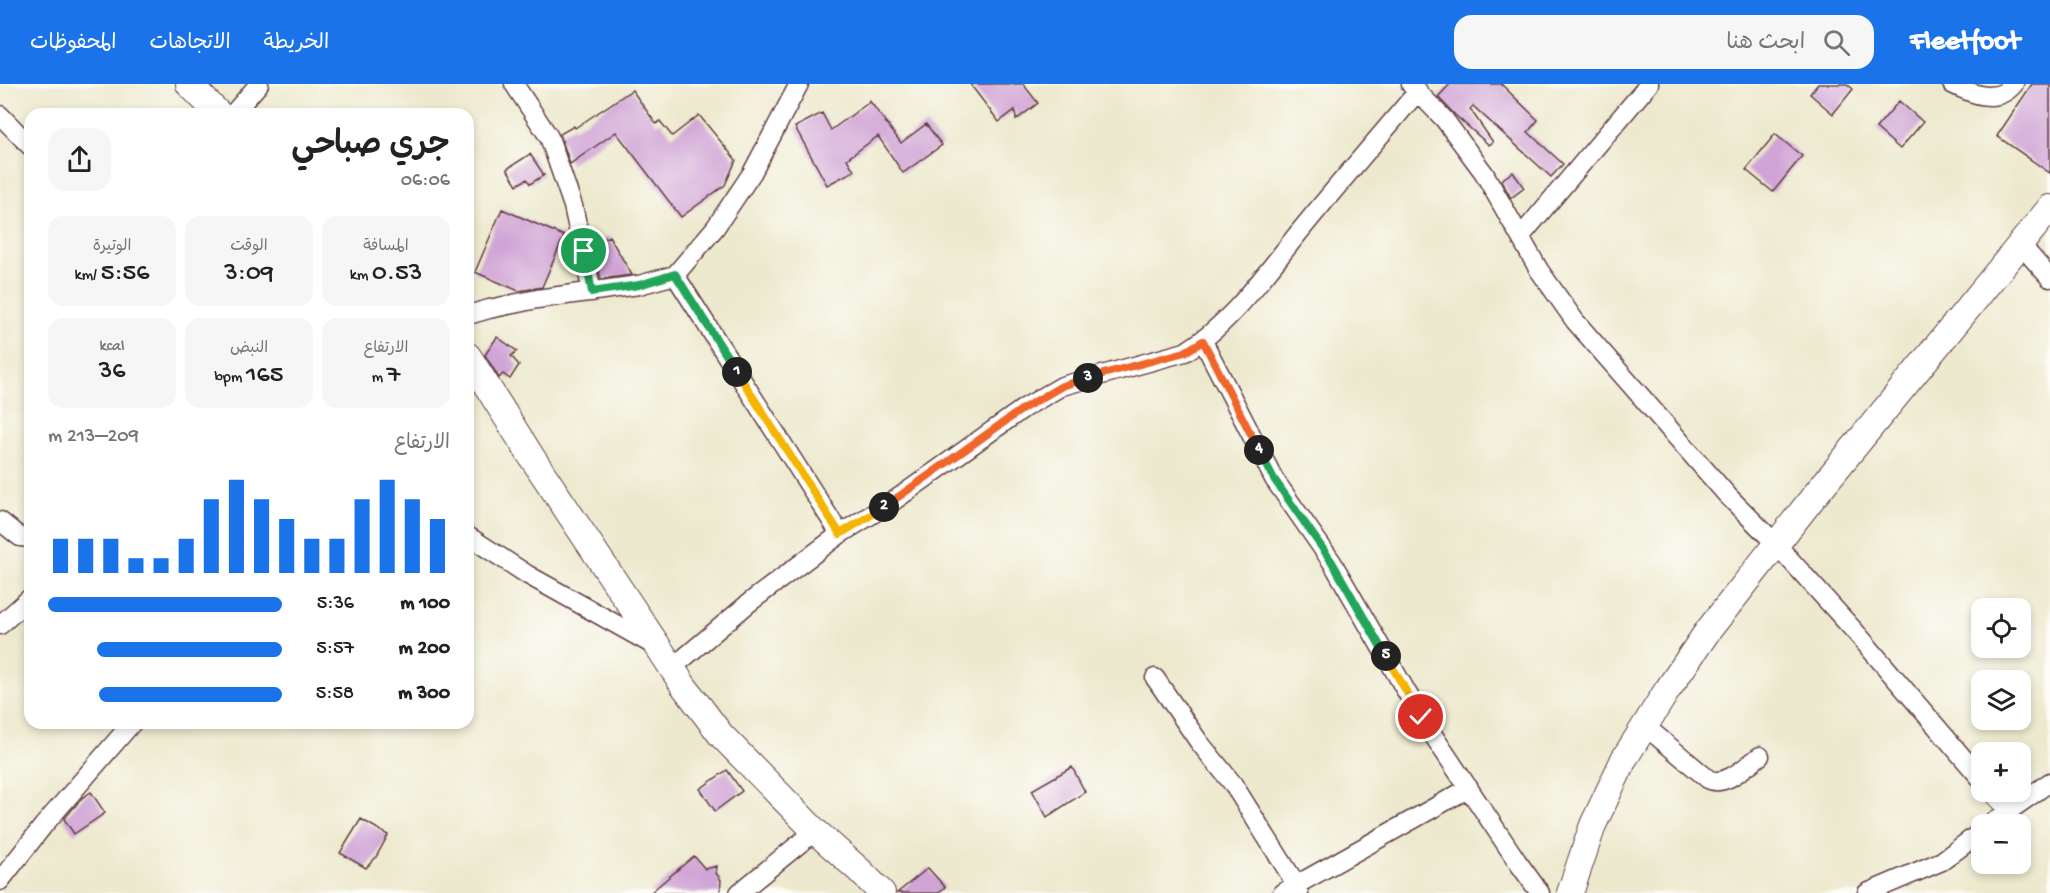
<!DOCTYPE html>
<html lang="ar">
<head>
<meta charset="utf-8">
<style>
	body { margin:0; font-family:"Gochi Hand","Playpen Sans Arabic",sans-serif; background:#f6f6f6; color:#222; direction:rtl; height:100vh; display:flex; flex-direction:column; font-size:22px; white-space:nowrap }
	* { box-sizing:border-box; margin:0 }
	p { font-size:20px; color:#767676 }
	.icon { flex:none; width:33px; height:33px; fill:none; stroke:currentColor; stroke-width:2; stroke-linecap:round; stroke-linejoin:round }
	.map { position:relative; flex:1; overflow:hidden; direction:ltr }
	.side { position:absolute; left:24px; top:24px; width:450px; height:621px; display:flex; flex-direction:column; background:#fff; border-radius:18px; box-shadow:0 3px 9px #0003; direction:rtl }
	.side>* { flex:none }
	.tools { position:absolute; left:1971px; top:514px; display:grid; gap:12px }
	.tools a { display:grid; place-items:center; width:60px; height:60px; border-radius:12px; background:#fff; box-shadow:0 3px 9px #0003; font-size:30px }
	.pin { position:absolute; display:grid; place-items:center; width:51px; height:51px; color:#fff; margin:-26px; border:3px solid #fff; border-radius:50%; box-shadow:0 2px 6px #0007 }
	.km { position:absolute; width:30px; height:30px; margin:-15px; border-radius:50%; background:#222; color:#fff; font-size:16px; line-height:30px; text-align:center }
	.round { display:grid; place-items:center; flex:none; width:63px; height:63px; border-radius:18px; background:#f6f6f6 }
	.summary { display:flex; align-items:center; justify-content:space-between; height:102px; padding:0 24px }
	h1 { font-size:33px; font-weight:600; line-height:45px }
	.figures { display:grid; grid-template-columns:repeat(3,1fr); gap:9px; height:102px; padding:6px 24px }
	.figures div { display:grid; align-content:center; border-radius:15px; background:#f6f6f6; text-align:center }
	.figures b { font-size:26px; font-weight:600 }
	.figures small { font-size:16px; font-weight:400 }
	.figures p { font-size:16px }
	.chart { height:168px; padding:12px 24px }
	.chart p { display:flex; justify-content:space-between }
	.chart svg { width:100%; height:108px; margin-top:6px; stroke:#1a73e8; stroke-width:6 }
	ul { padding:0 24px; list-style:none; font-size:20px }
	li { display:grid; grid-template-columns:96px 72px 1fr; align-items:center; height:45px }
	li i { height:15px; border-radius:8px; background:#1a73e8 }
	header { display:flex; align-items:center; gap:36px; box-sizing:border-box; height:84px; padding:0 30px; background:#1a73e8; color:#fff }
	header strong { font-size:28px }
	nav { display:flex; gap:33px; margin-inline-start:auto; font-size:21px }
	.search { width:420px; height:54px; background:#f6f6f6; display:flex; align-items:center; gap:15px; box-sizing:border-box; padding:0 21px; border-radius:18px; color:#767676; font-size:22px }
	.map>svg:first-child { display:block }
	.building { fill:#d0a4d6 }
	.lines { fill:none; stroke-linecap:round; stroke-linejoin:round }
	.street-casing { stroke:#623d43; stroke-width:21 }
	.secondary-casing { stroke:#623d43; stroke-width:28 }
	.street { stroke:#fff; stroke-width:18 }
	.secondary { stroke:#fff; stroke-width:26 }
	.split-1-casing { stroke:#fff; stroke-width:12 }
	.split-2-casing { stroke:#fff; stroke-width:12 }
	.split-3-casing { stroke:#fff; stroke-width:12 }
	.split-4-casing { stroke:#fff; stroke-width:12 }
	.split-5-casing { stroke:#fff; stroke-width:12 }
	.split-6-casing { stroke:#fff; stroke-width:12 }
	.split-1 { stroke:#22a559; stroke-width:8 }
	.split-2 { stroke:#f5b400; stroke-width:8 }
	.split-3 { stroke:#f0652b; stroke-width:8 }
	.split-4 { stroke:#f0652b; stroke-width:8 }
	.split-5 { stroke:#22a559; stroke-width:8 }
	.split-6 { stroke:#f5b400; stroke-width:8 }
</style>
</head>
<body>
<header>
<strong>Fleetfoot</strong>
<div class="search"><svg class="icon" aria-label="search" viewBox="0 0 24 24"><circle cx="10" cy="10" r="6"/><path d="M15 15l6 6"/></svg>ابحث هنا</div>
<nav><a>الخريطة</a><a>الاتجاهات</a><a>المحفوظات</a></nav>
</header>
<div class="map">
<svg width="2050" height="809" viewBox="0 0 2050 809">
	<rect width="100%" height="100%" fill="#fdfcf7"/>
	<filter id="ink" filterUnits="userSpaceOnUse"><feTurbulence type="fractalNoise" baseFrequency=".0167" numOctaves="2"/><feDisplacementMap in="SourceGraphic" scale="12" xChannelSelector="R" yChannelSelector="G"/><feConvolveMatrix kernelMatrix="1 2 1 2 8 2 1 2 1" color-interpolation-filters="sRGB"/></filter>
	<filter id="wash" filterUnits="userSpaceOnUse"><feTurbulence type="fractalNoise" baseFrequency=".008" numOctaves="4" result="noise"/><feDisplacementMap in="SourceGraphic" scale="24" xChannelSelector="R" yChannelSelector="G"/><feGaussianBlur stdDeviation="1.35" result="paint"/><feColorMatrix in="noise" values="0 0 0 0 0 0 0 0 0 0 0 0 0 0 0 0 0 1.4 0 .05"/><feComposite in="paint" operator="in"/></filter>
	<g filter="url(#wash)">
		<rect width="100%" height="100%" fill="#ede9ce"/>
		<g id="blocks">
			<!-- building -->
			<path class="building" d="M970 0H1023L1038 19 1016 36 1015 26 999 38Z
				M1450 0H1501L1538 36 1528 48 1563 80 1551 93 1473 22 1470 25 1493 58 1489 61 1455 31 1438 13Z
				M1818 0H1847L1853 5 1833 30 1810 10Z
				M2032 0H2050V89L1997 52Z
				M632 6 656 40 660 37 672 52 699 31 736 76 725 101 681 133 616 48 570 80 560 50 574 42 575 44Z
				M869 16 901 59 926 40 942 61 903 89 878 52 847 75 854 87 827 101 795 43 822 29 831 46 868 19Z
				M1899 17 1923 38 1900 65 1876 44Z
				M1775 50 1802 72 1773 108 1746 86Z
				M530 70 544 91 530 100 527 95 517 101 507 85Z
				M1513 88 1524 104 1511 114 1501 96Z
				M502 125 564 152 542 203 519 207 475 188Z
				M609 152 632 191 601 195 593 161Z
				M497 253 517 267 511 272 519 281 510 295 503 290 499 294 485 271Z
				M1072 683 1085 708 1047 733 1032 706Z
				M727 686 742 707 715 727 700 705Z
				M91 708 105 729 74 750 64 735 82 714Z
				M361 735 388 751 376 773 366 784 340 769Z
				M694 772 705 785 717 782 716 789 721 796 720 809H650Z
				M928 784 945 803 938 809H897Z"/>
		</g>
	</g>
	<g filter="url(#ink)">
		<use href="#blocks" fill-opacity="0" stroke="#623d43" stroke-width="1.5"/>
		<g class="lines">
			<defs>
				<path id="street" d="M514 0 549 53 573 122 592 208
					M1952 0C1972 10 1997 21 2014 0
					M1411 1 1444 35 1484 89 1539 186 1575 237 1728 412 1776 460 1859 552 1982 696
					M233 30 259 0
					M0 31 30 62
					M1521 152 1649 0
					M2020 160 2050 194
					M675 191 840 450
					M468 231 489 225 537 215 639 201 675 191 715 144 752 89 799 0
					M1203 257 1274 395 1332 478 1421 633 1517 777 1540 809
					M0 437 20 453 30 454
					M468 452 528 491 655 562
					M0 541 30 514
					M672 584 750 518 840 450 895 416 1024 324 1062 302 1185 268C1232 240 1270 183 1305 141 1342 96 1380 52 1418 7
					M1155 594 1199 658 1233 700 1296 800 1299 809
					M1645 642 1708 695C1725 704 1746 682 1760 672
					M1992 708 2008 726
					M1989 741 2050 698
					M0 797 43 742 132 639
					M739 809 815 747
					M1282 809 1469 704
					M1867 809 1942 777 1982 747"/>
				<path id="secondary" d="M189 0 219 30
					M468 272 531 372 659 564 683 601 721 651 815 747 859 786 882 809
					M1570 809 1593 741 1624 675 1666 608 1707 548 1815 411 2050 124"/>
			</defs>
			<!-- street casing -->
			<use href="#street" class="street-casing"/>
			<!-- secondary casing -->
			<use href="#secondary" class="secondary-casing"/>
			<!-- street -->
			<use href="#street" class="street"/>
			<!-- secondary -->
			<use href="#secondary" class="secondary"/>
		</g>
	</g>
	<g class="lines" filter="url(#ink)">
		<defs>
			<path id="split-1" d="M584 167 592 208 639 201 675 190 737 288"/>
			<path id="split-2" d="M737 288 840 450 884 423"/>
			<path id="split-3" d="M884 423 1024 324 1062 302 1088 294"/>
			<path id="split-4" d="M1088 294 1185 268 1203 257 1259 366"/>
			<path id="split-5" d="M1259 366 1274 395 1332 478 1386 572"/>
			<path id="split-6" d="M1386 572 1421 633"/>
		</defs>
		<!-- split-1 casing -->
		<use href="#split-1" class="split-1-casing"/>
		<!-- split-2 casing -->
		<use href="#split-2" class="split-2-casing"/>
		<!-- split-3 casing -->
		<use href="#split-3" class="split-3-casing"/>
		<!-- split-4 casing -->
		<use href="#split-4" class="split-4-casing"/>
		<!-- split-5 casing -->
		<use href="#split-5" class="split-5-casing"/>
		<!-- split-6 casing -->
		<use href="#split-6" class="split-6-casing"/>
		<!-- split-1 -->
		<use href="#split-1" class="split-1"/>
		<!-- split-2 -->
		<use href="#split-2" class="split-2"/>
		<!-- split-3 -->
		<use href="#split-3" class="split-3"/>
		<!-- split-4 -->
		<use href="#split-4" class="split-4"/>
		<!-- split-5 -->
		<use href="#split-5" class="split-5"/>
		<!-- split-6 -->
		<use href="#split-6" class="split-6"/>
	</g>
</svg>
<div class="tools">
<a><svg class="icon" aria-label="locate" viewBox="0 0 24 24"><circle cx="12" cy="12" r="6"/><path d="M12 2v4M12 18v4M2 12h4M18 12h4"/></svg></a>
<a><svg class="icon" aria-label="layers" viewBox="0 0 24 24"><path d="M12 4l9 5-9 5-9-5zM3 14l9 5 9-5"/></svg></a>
<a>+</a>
<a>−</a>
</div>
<div class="pin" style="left:584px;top:167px;background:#1e9e55"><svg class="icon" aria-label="arrive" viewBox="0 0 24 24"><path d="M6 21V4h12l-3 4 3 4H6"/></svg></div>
<div class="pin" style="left:1421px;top:633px;background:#d93025"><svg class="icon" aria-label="check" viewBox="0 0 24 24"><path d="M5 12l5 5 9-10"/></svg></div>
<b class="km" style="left:737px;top:288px">1</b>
<b class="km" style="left:884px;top:423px">2</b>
<b class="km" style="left:1088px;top:294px">3</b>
<b class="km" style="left:1259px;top:366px">4</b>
<b class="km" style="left:1386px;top:572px">5</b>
<section class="side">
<div class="summary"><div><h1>جري صباحي</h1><p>06:06</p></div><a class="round"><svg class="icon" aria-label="share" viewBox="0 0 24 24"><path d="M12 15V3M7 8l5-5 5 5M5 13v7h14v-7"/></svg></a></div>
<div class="figures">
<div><p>المسافة</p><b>0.53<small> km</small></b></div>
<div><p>الوقت</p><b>3:09</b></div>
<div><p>الوتيرة</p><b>5:56<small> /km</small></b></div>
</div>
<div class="figures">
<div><p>الارتفاع</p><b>7<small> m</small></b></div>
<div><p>النبض</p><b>165<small> bpm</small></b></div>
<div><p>kcal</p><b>36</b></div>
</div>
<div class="chart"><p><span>الارتفاع</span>209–213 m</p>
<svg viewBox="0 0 160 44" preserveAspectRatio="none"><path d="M5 44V30M15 44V30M25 44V30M35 44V38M45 44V38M55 44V30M65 44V14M75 44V6M85 44V14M95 44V22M105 44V30M115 44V30M125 44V14M135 44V6M145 44V14M155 44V22"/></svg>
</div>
<ul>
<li><b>100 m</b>5:36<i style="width:100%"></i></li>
<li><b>200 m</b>5:57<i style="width:79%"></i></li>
<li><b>300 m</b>5:58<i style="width:78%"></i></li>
</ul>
</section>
</div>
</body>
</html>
